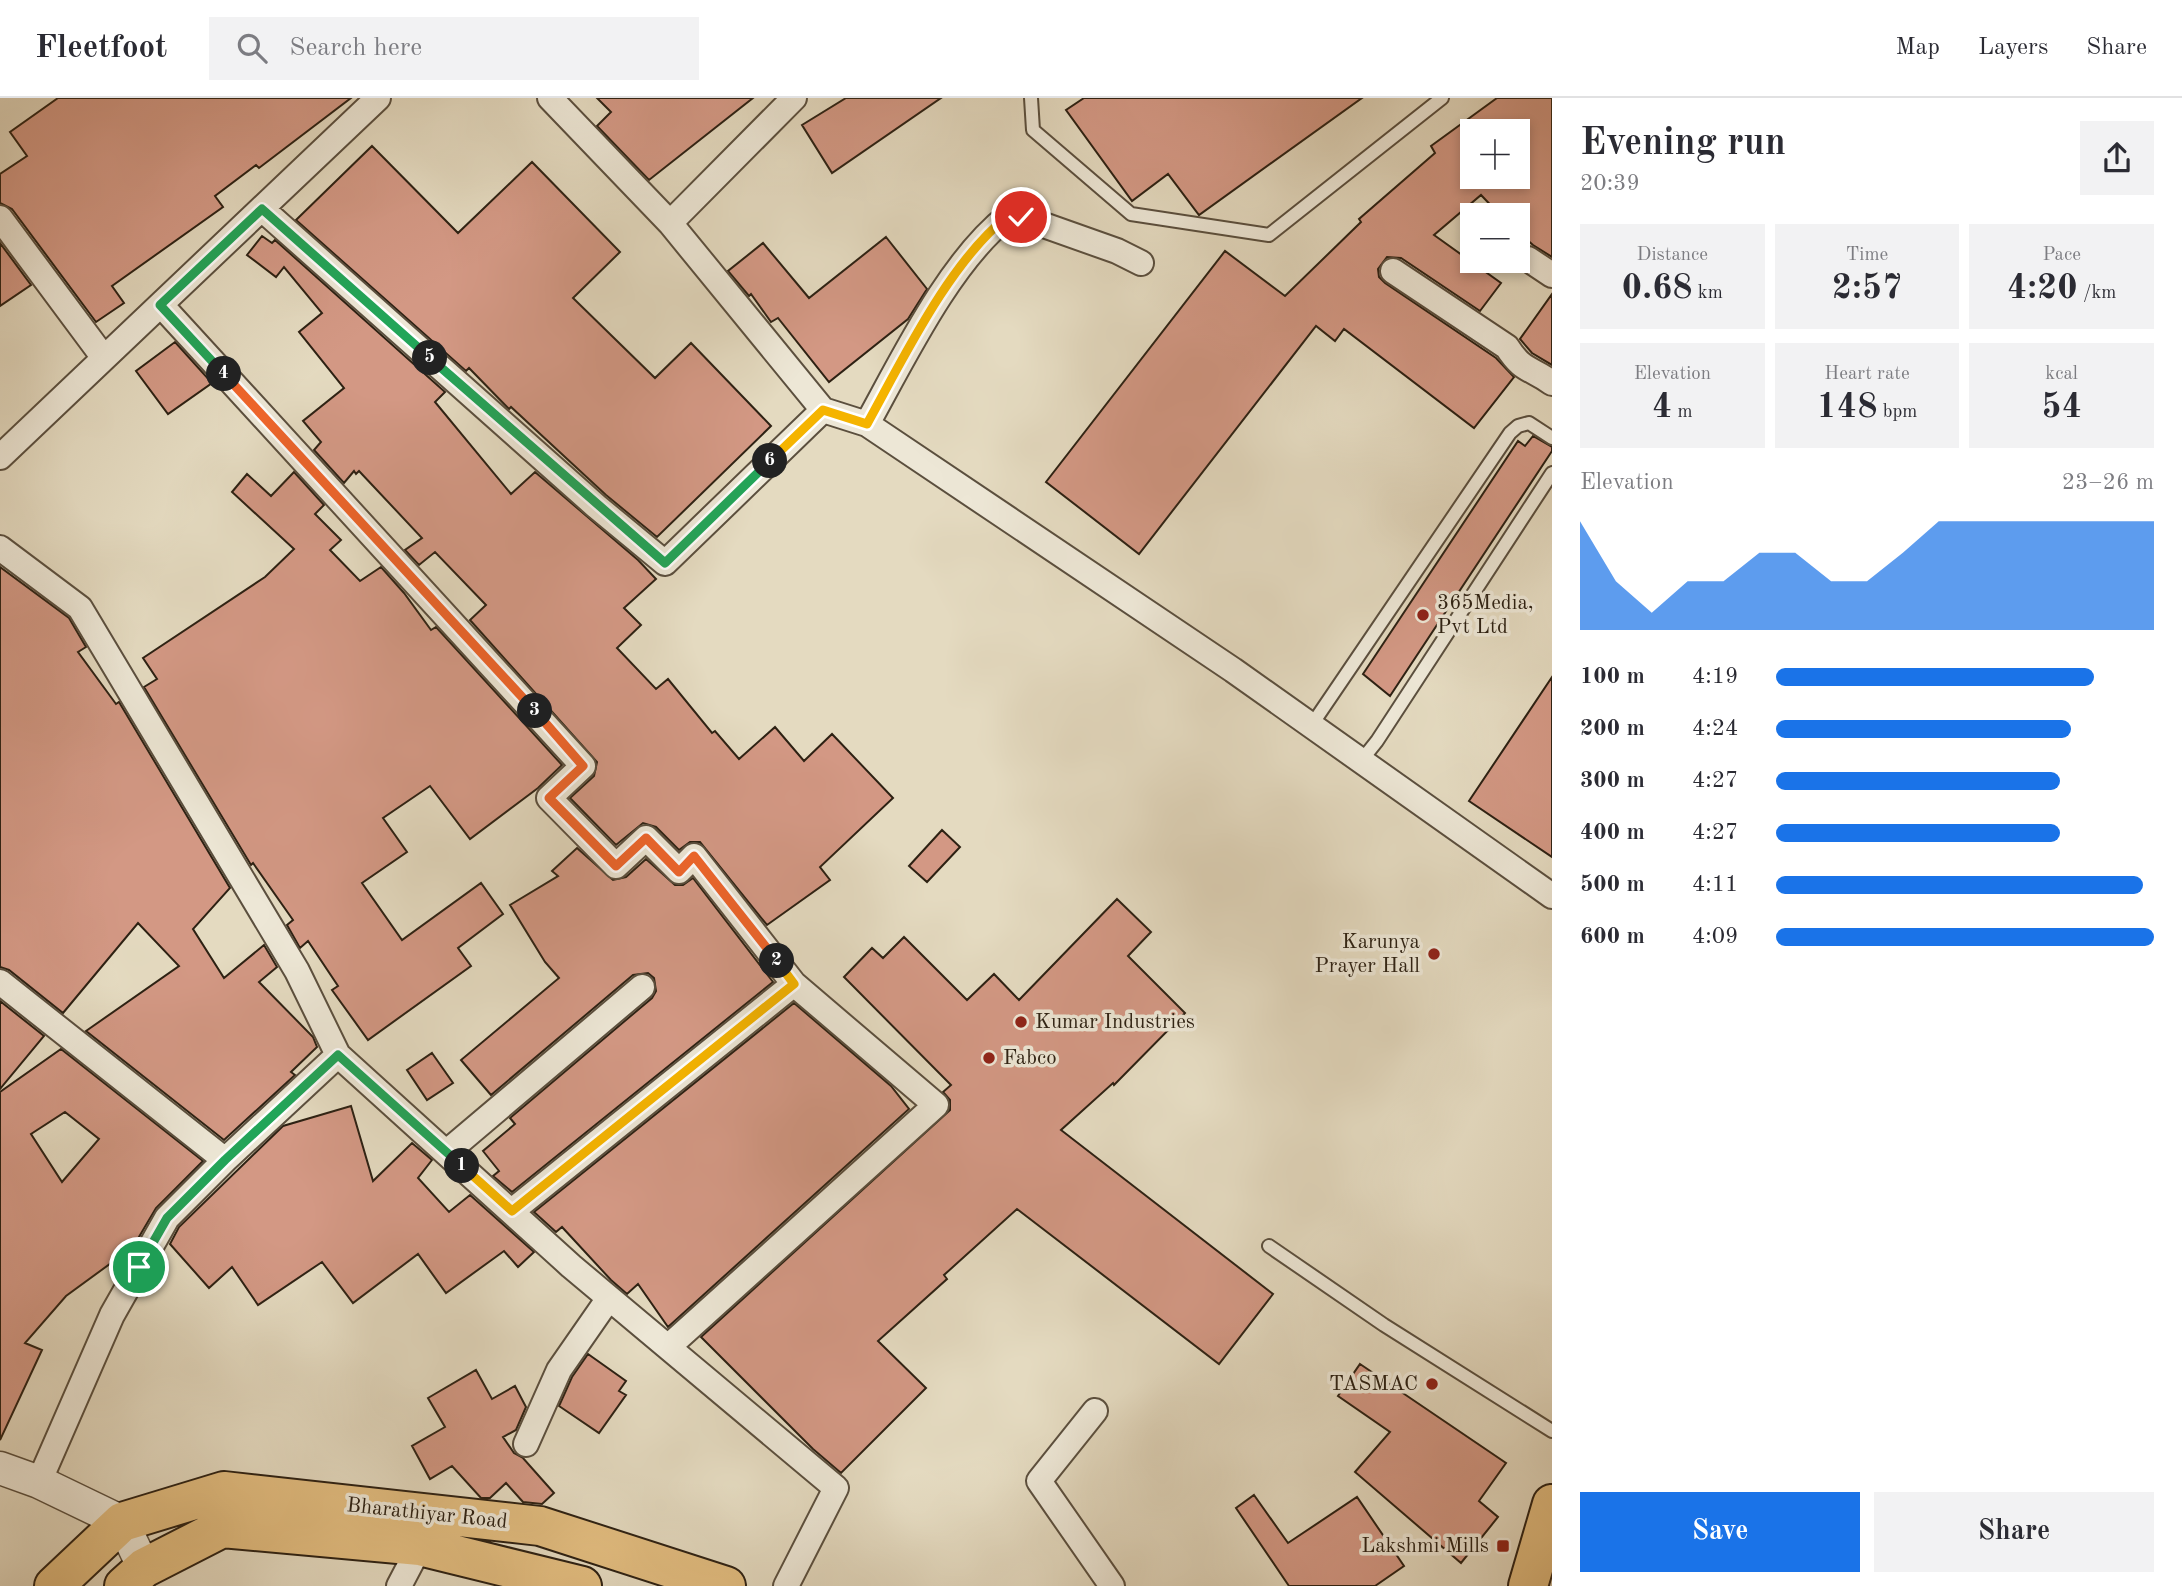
<!DOCTYPE html>
<html lang="en">
<head>
<meta charset="utf-8">
<style>
	body { margin:0; font-family:"Old Standard TT",serif; background:#f2f2f3; color:#2b2b33; height:100vh; display:flex; flex-direction:column; font-size:26px; white-space:nowrap }
	* { box-sizing:border-box; margin:0 }
	p { font-size:23px; color:#7c7c81 }
	.icon { flex:none; width:38px; height:38px; fill:none; stroke:currentColor; stroke-width:2; stroke-linecap:round; stroke-linejoin:round }
	.map { position:relative; flex:1; overflow:hidden }
	.panel { display:flex; flex-direction:column; background:#fff; width:630px }
	.panel>* { flex:none }
	.buttons { position:absolute; left:1460px; top:21px; display:grid; gap:14px }
	.buttons a { display:grid; place-items:center; width:70px; height:70px; border-radius:0px; background:#fff; box-shadow:0 4px 10px #0003; font-size:35px }
	.pin { position:absolute; display:grid; place-items:center; width:60px; height:60px; color:#fff; margin:-30px; border:4px solid #fff; border-radius:50%; box-shadow:0 2px 7px #0007 }
	.km { position:absolute; width:35px; height:35px; margin:-18px; border-radius:50%; background:#222; color:#fff; font-size:19px; line-height:35px; text-align:center }
	.round { display:grid; place-items:center; flex:none; width:74px; height:74px; border-radius:0px; background:#f2f2f3 }
	.headline { display:flex; align-items:center; justify-content:space-between; height:119px; padding:0 28px }
	h1 { font-size:38px; font-weight:700; line-height:52px }
	.metrics { display:grid; grid-template-columns:repeat(3,1fr); gap:10px; height:119px; padding:7px 28px }
	.metrics div { display:grid; align-content:center; border-radius:0px; background:#f2f2f3; text-align:center }
	.metrics b { font-size:35px; font-weight:700 }
	.metrics small { font-size:19px; font-weight:400 }
	.metrics p { font-size:19px }
	.chart { height:196px; padding:14px 28px }
	.chart p { display:flex; justify-content:space-between }
	.chart svg { width:100%; height:126px; margin-top:7px; fill:#1a73e8; opacity:.7 }
	.cta { display:flex; gap:14px; margin-top:auto; padding:14px 28px }
	.cta a { flex:1; height:80px; border-radius:0px; background:#1a73e8; color:#fff; font-size:28px; font-weight:700; line-height:80px; text-align:center }
	.cta a+a { background:#f2f2f3; color:#2b2b33 }
	ul { padding:0 28px; list-style:none; font-size:23px }
	li { display:grid; grid-template-columns:112px 84px 1fr; align-items:center; height:52px }
	li i { height:18px; border-radius:9px; background:#1a73e8 }
	header { display:flex; align-items:center; gap:42px; box-sizing:border-box; height:98px; padding:0 35px; background:#fff; border-bottom:2px solid #e1e1e2 }
	header strong { font-size:33px }
	nav { display:flex; gap:38px; margin-inline-start:auto; font-size:24px }
	.search { width:490px; height:63px; background:#f2f2f3; display:flex; align-items:center; gap:18px; box-sizing:border-box; padding:0 24px; border-radius:0px; color:#7c7c81; font-size:26px }
	main { display:flex; flex:1; min-height:0 }
	.map>svg:first-child { display:block }
	.building { fill:#d39884; stroke:#2d2113; stroke-width:2; fill-rule:evenodd }
	.lines { fill:none; stroke-linecap:round; stroke-linejoin:round }
	.service-casing { stroke:#5b4f3e; stroke-width:16 }
	.minor-casing { stroke:#5b4f3e; stroke-width:28 }
	.tertiary-casing { stroke:#5b4f3e; stroke-width:35 }
	.primary-casing { stroke:#2d2113; stroke-width:42 }
	.service { stroke:#ede7d6; stroke-width:12 }
	.minor { stroke:#ede7d6; stroke-width:24 }
	.tertiary { stroke:#ede7d6; stroke-width:32 }
	.primary { stroke:#e2bd80; stroke-width:38 }
	.split-1-casing { stroke:#fff; stroke-width:14 }
	.split-2-casing { stroke:#fff; stroke-width:14 }
	.split-3-casing { stroke:#fff; stroke-width:14 }
	.split-4-casing { stroke:#fff; stroke-width:14 }
	.split-5-casing { stroke:#fff; stroke-width:14 }
	.split-6-casing { stroke:#fff; stroke-width:14 }
	.split-7-casing { stroke:#fff; stroke-width:14 }
	.split-1 { stroke:#22a559; stroke-width:9 }
	.split-2 { stroke:#f5b400; stroke-width:9 }
	.split-3 { stroke:#f0652b; stroke-width:9 }
	.split-4 { stroke:#f0652b; stroke-width:9 }
	.split-5 { stroke:#22a559; stroke-width:9 }
	.split-6 { stroke:#22a559; stroke-width:9 }
	.split-7 { stroke:#f5b400; stroke-width:9 }
	.poi-dot { fill:#8f2418; stroke:#ede7d6; stroke-width:2.5 }
	.labels { text-anchor:middle; dominant-baseline:central; stroke-width:7; stroke-linejoin:round; paint-order:stroke }
	.poi-label { font-size:21px; fill:#2d2113; stroke:#ede7d6; text-anchor:start }
	.street-label { font-size:21px; fill:#2d2113; stroke:#ede7d6 }
</style>
</head>
<body>
<header>
<strong>Fleetfoot</strong>
<div class="search"><svg class="icon" aria-label="search" viewBox="0 0 24 24"><circle cx="10" cy="10" r="6"/><path d="M15 15l6 6"/></svg>Search here</div>
<nav><a>Map</a><a>Layers</a><a>Share</a></nav>
</header>
<main>
<div class="map">
<svg width="1552" height="1488" viewBox="0 0 1552 1488">
	<rect width="100%" height="100%" fill="#e4dac0"/>
	<filter id="stains"><feTurbulence type="fractalNoise" baseFrequency=".00286" numOctaves="4"/><feColorMatrix values="0 0 0 0 .2 0 0 0 0 .09 0 0 0 0 .02 0 0 0 .5 -.17"/></filter>
	<radialGradient id="worn" r=".72"><stop offset=".6" stop-color="#630" stop-opacity="0"/><stop offset="1" stop-color="#630" stop-opacity=".3"/></radialGradient>
	<!-- building -->
	<path class="building" d="M58 0H351L259 70 256 67 215 98 223 109 112 188 124 205 96 224 12 111 0 105V76L27 58 10 34Z
		M597 0H753L649 82 597 28 611 14Z
		M846 0H941L832 75 802 27Z
		M1084 0H1362L1199 117 1168 76 1132 103 1066 12Z
		M1497 0H1552V159L1533 147 1517 133V117H1500L1481 97 1434 137 1501 185 1480 213 1401 160 1387 159 1378 171 1379 179 1385 185 1496 260 1514 279 1474 330 1344 231 1335 243 1316 228 1139 456 1046 384 1225 153 1285 198 1361 124 1359 121 1435 55 1431 48ZM1472 33H1517V79H1472Z
		M372 48 458 135 532 64 620 154 573 200 655 280 691 245 771 328 657 439 606 397 511 309 509 311 469 270 466 273 296 122Z
		M262 138 272 145 275 142 445 294 435 304 511 396 535 374 638 462 656 481 624 510 641 527 617 550 656 591 668 581 712 635 715 633 739 661 775 629 804 663 832 636 893 700 820 769 830 782 767 827 700 744H690L679 752 656 729 643 725 616 747 570 700 594 678 597 664 470 522 486 507 435 454 419 467 405 452 422 440 359 373 356 376 354 373 344 385 314 352 321 344 303 323 344 290 299 234 322 215 284 169 276 179 247 157Z
		M886 139 927 191 908 221 829 284 778 220 771 224 751 196 749 198 728 173 763 145 809 200Z
		M0 145 31 187 0 208Z
		M1552 196V267L1532 255 1520 241Z
		M175 244 212 285 168 316 136 273Z
		M1533 338 1552 349V353L1390 598 1363 576 1518 343 1525 348Z
		M294 374 324 407 315 416 341 442 330 452 360 483 381 469 404 495 431 532 436 529 562 667 538 690 470 741 430 688 383 720 407 754 362 785 402 842 481 785 503 816 458 850 471 868 368 942 332 892 338 888 308 843 300 850 287 827 293 822 253 765 251 767 144 589 157 581 143 560 265 479 294 451 232 394 247 376 271 398Z
		M0 469 69 520 86 549 78 554 116 606 119 604 230 790 193 831 224 880 264 847 277 869 259 884 313 939 317 949 291 974 295 977 224 1042 86 933 179 868 138 825 63 915 9 872 0 869Z
		M1552 579V759L1469 703Z
		M942 732 960 749 927 784 909 768Z
		M577 750 613 782 626 779 646 761 675 787H683L693 780 773 884 512 1094 493 1078 499 1073 483 1053 515 1026 510 1020 652 900 656 893 654 880 648 875 633 877 491 997 461 962 559 880 545 864 510 807 558 778 552 773Z
		M1117 801 1151 834 1128 858 1185 915 1114 987 1113 985 1061 1032 1273 1196 1219 1266 1017 1111 944 1177 947 1181 878 1243 926 1290 841 1375 813 1351 701 1239 950 1012V1002L943 994 951 987 844 879 872 850 883 860 904 839 967 902 994 876 1019 902Z
		M0 903 44 938 0 991Z
		M794 905 891 988 909 1011 668 1229 638 1186 627 1196 611 1182 562 1129 556 1134 534 1114Z
		M61 951 203 1063 156 1110 133 1149 66 1198 25 1245 42 1252 0 1342V994ZM65 1014 99 1041 62 1084 31 1036Z
		M432 955 453 985 427 1002 407 972Z
		M351 1008 373 1083 412 1045 432 1062 418 1080 449 1114 470 1097 534 1154 518 1169 504 1153 446 1195 418 1156 353 1205 322 1164 258 1207 232 1169 209 1190 170 1146 179 1129 283 1028Z
		M588 1256 626 1283 619 1293 626 1297 599 1335 559 1308 572 1279Z
		M1360 1266 1506 1365 1479 1403 1498 1419 1461 1465 1355 1374 1390 1334 1338 1298Z
		M476 1272 492 1301 515 1288 526 1309 516 1332 503 1339 514 1355 523 1360 554 1395 542 1406 523 1404 506 1385 490 1400H481L452 1368 430 1381 412 1348 445 1329 428 1300Z
		M1254 1397 1288 1445 1357 1399 1404 1468 1375 1488H1289L1236 1410Z"/>
	<g class="lines">
		<defs>
			<path id="service" d="M1031 0 1033 32 1131 116 1269 137 1442 0
				M1311 628 1510 335 1518 328 1529 325 1552 340
				M1361 663 1377 643 1552 375
				M1269 1148 1384 1227 1552 1333"/>
			<path id="minor" d="M550 0 670 125 823 312 867 326 1233 572 1552 798
				M262 111 596 408 665 465 823 312
				M0 120 104 260
				M670 125 794 0
				M1528 161 1552 177
				M1393 173 1507 249C1523 274 1530 269 1552 285
				M161 207 583 668 549 700 616 768 646 740 679 773 694 758 794 886
				M867 326C903 261 950 163 1008 118L1021 119 1117 153 1141 165
				M0 359 378 0
				M0 450 80 510 297 873 338 957 225 1062 167 1120 112 1217 39 1384
				M0 884 225 1062
				M338 957 571 1168 836 1390 786 1488
				M447 1054 642 889
				M512 1113 794 886 936 1007 668 1249
				M1095 1313 1039 1383 1112 1488
				M526 1346 559 1272 609 1200
				M399 1488 420 1448"/>
			<path id="tertiary" d="M0 1370 39 1384 122 1424 144 1470"/>
			<path id="primary" d="M54 1488 122 1424 224 1393 540 1428 726 1488
				M124 1488 144 1470 222 1430 420 1448 582 1488
				M1528 1488 1552 1406"/>
		</defs>
		<!-- service casing -->
		<use href="#service" class="service-casing"/>
		<!-- minor casing -->
		<use href="#minor" class="minor-casing"/>
		<!-- tertiary casing -->
		<use href="#tertiary" class="tertiary-casing"/>
		<!-- primary casing -->
		<use href="#primary" class="primary-casing"/>
		<!-- service -->
		<use href="#service" class="service"/>
		<!-- minor -->
		<use href="#minor" class="minor"/>
		<!-- tertiary -->
		<use href="#tertiary" class="tertiary"/>
		<!-- primary -->
		<use href="#primary" class="primary"/>
	</g>
	<g class="lines">
		<defs>
			<path id="split-1" d="M139 1169 167 1120 225 1062 338 957 462 1068"/>
			<path id="split-2" d="M462 1068 512 1113 794 886 777 863"/>
			<path id="split-3" d="M535 613 583 668 549 700 616 768 646 740 679 774 694 758 777 863"/>
			<path id="split-4" d="M224 276 535 613"/>
			<path id="split-5" d="M224 276 160 207 262 111 430 260"/>
			<path id="split-6" d="M430 260 665 465 770 363"/>
			<path id="split-7" d="M770 363 823 312 867 326C903 261 950 163 1008 118L1021 119"/>
		</defs>
		<!-- split-1 casing -->
		<use href="#split-1" class="split-1-casing"/>
		<!-- split-2 casing -->
		<use href="#split-2" class="split-2-casing"/>
		<!-- split-3 casing -->
		<use href="#split-3" class="split-3-casing"/>
		<!-- split-4 casing -->
		<use href="#split-4" class="split-4-casing"/>
		<!-- split-5 casing -->
		<use href="#split-5" class="split-5-casing"/>
		<!-- split-6 casing -->
		<use href="#split-6" class="split-6-casing"/>
		<!-- split-7 casing -->
		<use href="#split-7" class="split-7-casing"/>
		<!-- split-1 -->
		<use href="#split-1" class="split-1"/>
		<!-- split-2 -->
		<use href="#split-2" class="split-2"/>
		<!-- split-3 -->
		<use href="#split-3" class="split-3"/>
		<!-- split-4 -->
		<use href="#split-4" class="split-4"/>
		<!-- split-5 -->
		<use href="#split-5" class="split-5"/>
		<!-- split-6 -->
		<use href="#split-6" class="split-6"/>
		<!-- split-7 -->
		<use href="#split-7" class="split-7"/>
	</g>
	<!-- markers -->
	<g class="poi-dot">
		<circle cx="1423" cy="517" r="7"/>
		<circle cx="1434" cy="856" r="7"/>
		<circle cx="1021" cy="924" r="7"/>
		<circle cx="989" cy="960" r="7"/>
		<circle cx="1432" cy="1286" r="7"/>
		<rect x="1496" y="1441" width="14" height="14" rx="3.5"/>
	</g>
	<g class="labels">
		<!-- poi labels -->
		<g class="poi-label">
			<text x="1437" y="505">365Media,<tspan x="1437" dy="24">Pvt Ltd</tspan></text>
			<text x="1420" y="844" text-anchor="end">Karunya<tspan x="1420" dy="24">Prayer Hall</tspan></text>
			<text x="1035" y="924">Kumar Industries</text>
			<text x="1003" y="960">Fabco</text>
			<text x="1418" y="1286" text-anchor="end">TASMAC</text>
			<text x="1489" y="1448" text-anchor="end">Lakshmi Mills</text>
		</g>
		<!-- street labels -->
		<g class="street-label">
			<text transform="translate(427 1416) rotate(6)">Bharathiyar Road</text>
		</g>
	</g>
	<rect width="100%" height="100%" filter="url(#stains)"/>
	<rect width="100%" height="100%" fill="url(#worn)"/>
</svg>
<div class="buttons">
<a>+</a>
<a>−</a>
</div>
<div class="pin" style="left:139px;top:1169px;background:#1e9e55"><svg class="icon" aria-label="arrive" viewBox="0 0 24 24"><path d="M6 21V4h12l-3 4 3 4H6"/></svg></div>
<div class="pin" style="left:1021px;top:119px;background:#d93025"><svg class="icon" aria-label="check" viewBox="0 0 24 24"><path d="M5 12l5 5 9-10"/></svg></div>
<b class="km" style="left:462px;top:1068px">1</b>
<b class="km" style="left:777px;top:863px">2</b>
<b class="km" style="left:535px;top:613px">3</b>
<b class="km" style="left:224px;top:276px">4</b>
<b class="km" style="left:430px;top:260px">5</b>
<b class="km" style="left:770px;top:363px">6</b>
</div>
<section class="panel">
<div class="headline"><div><h1>Evening run</h1><p>20:39</p></div><a class="round"><svg class="icon" aria-label="share" viewBox="0 0 24 24"><path d="M12 15V3M7 8l5-5 5 5M5 13v7h14v-7"/></svg></a></div>
<div class="metrics">
<div><p>Distance</p><b>0.68<small> km</small></b></div>
<div><p>Time</p><b>2:57</b></div>
<div><p>Pace</p><b>4:20<small> /km</small></b></div>
</div>
<div class="metrics">
<div><p>Elevation</p><b>4<small> m</small></b></div>
<div><p>Heart rate</p><b>148<small> bpm</small></b></div>
<div><p>kcal</p><b>54</b></div>
</div>
<div class="chart"><p><span>Elevation</span>23–26 m</p>
<svg viewBox="0 0 160 44" preserveAspectRatio="none"><path d="M0 44V6L10 27L20 38L30 27L40 27L50 17L60 17L70 27L80 27L90 17L100 6L110 6L120 6L130 6L140 6L150 6L160 6V44z"/></svg>
</div>
<ul>
<li><b>100 m</b>4:19<i style="width:84%"></i></li>
<li><b>200 m</b>4:24<i style="width:78%"></i></li>
<li><b>300 m</b>4:27<i style="width:75%"></i></li>
<li><b>400 m</b>4:27<i style="width:75%"></i></li>
<li><b>500 m</b>4:11<i style="width:97%"></i></li>
<li><b>600 m</b>4:09<i style="width:100%"></i></li>
</ul>
<div class="cta"><a>Save</a><a>Share</a></div>
</section>
</main>
</body>
</html>
